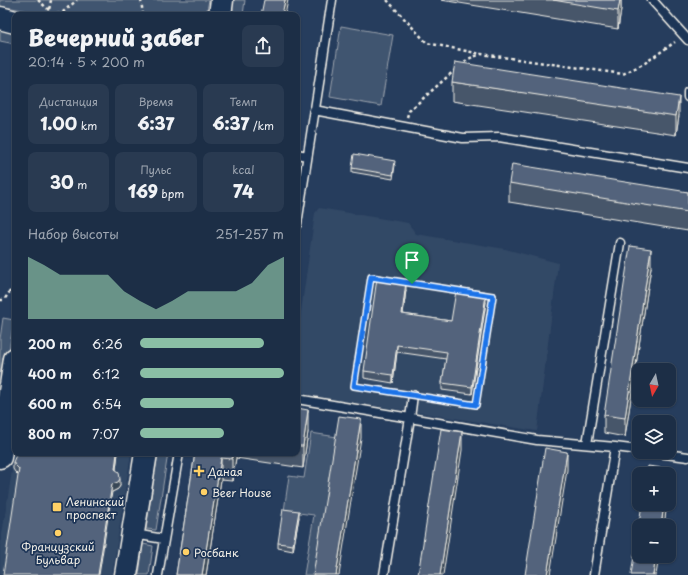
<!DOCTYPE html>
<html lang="ru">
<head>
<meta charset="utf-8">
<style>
	body { margin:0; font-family:"Playpen Sans",sans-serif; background:#293a51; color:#f1f3f6; height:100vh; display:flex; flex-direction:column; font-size:15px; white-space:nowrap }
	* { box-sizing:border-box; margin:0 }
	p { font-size:13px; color:#a0a8b3 }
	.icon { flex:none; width:22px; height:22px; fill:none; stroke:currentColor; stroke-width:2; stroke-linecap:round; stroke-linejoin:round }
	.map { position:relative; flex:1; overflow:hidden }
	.panel { position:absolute; left:12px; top:12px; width:288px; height:444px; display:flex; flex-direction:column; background:#1c2e46; border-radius:8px; box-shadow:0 1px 3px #0004,0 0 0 1px #3a4a5f }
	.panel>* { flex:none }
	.needle { width:26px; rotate:189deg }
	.controls { position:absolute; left:632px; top:363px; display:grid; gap:8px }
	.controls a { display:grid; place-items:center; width:44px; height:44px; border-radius:8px; background:#1c2e46; box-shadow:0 1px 3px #0004,0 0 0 1px #3a4a5f; font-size:20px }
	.pin { position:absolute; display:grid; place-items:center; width:34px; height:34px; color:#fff; margin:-41px -17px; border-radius:50% 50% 50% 0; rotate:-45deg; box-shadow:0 0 4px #0007 }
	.pin .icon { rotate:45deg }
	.round { display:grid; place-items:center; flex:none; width:42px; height:42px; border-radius:8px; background:#293a51 }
	.summary { display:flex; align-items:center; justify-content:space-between; height:68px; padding:0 16px }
	h1 { font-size:22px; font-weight:800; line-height:30px }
	.stats { display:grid; grid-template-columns:repeat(3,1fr); gap:6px; height:68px; padding:4px 16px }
	.stats div { display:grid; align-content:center; border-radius:8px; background:#293a51; text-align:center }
	.stats b { font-size:17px; font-weight:800 }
	.stats small { font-size:11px; font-weight:400 }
	.stats p { font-size:11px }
	.chart { height:112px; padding:8px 16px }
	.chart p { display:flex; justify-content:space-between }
	.chart svg { width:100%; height:72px; margin-top:4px; fill:#8abfa5; opacity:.7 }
	ul { padding:0 16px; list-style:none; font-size:13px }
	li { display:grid; grid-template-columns:64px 48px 1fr; align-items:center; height:30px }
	li i { height:10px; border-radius:5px; background:#8abfa5 }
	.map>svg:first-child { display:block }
	.built { fill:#334966 }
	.green { fill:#40546f; stroke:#9aa2ac }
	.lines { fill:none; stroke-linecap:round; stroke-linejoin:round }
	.lane-casing { stroke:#f4f1e8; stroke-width:11 }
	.secondary-casing { stroke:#f4f1e8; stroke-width:25 }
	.path { stroke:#f4f1e8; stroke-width:2.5; stroke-dasharray:3 3; stroke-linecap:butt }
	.lane { stroke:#1d3557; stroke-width:8 }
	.secondary { stroke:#1d3557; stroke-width:22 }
	.wall { fill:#47566a; stroke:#f4f1e8 }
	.shaded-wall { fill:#394656; stroke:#f4f1e8 }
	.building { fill:#52647b; stroke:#f4f1e8 }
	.route-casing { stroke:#fff; stroke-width:8 }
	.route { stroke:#1a73e8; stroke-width:5 }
	.poi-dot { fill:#ffd166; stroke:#1d3557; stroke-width:1.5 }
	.labels { text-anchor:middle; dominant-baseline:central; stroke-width:3.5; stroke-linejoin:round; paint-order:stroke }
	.poi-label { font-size:11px; fill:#f4f1e8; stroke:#1d3557; text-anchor:start }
</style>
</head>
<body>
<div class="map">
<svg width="688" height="575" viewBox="0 0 688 575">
	<rect width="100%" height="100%" fill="#263d5d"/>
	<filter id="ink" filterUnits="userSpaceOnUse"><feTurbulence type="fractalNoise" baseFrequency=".025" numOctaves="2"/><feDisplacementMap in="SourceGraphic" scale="8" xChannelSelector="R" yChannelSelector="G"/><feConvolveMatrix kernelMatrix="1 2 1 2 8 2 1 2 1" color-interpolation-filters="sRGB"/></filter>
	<g filter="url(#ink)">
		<!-- built -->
		<path class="built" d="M319 208 408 223 416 234 505 249 558 263 537 431 318 397 303 393 297 379V340L315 213Z
			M15 452 131 453 112 575H0V547Z"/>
		<!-- green -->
		<path class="green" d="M0 0H209L206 15H52L0 6Z
			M231 0H245L243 15H229Z
			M341 26 393 35 381 106 330 97Z
			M0 29 15 31V44L0 41Z
			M3 318 14 320 0 404V339Z
			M311 433 337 437 315 575H304L314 515 284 511 289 476 304 478Z
			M158 453H168L156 530 146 529Z
			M143 544 153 546 149 575H139Z"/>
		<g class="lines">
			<defs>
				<path id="lane" d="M652 0 688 40
					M688 92V97
					M314 110 463 138 499 137 688 168
					M297 154 307 156
					M297 224 332 0
					M413 395 410 418 537 440 615 447
					M297 399 410 418 384 575
					M587 444 620 243
					M650 452 688 457
					M134 534 164 539
					M158 575 179 453
					M594 575 615 447 639 450"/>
				<path id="secondary" d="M220 15 222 0
					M0 18 15 22
					M0 457 15 359
					M126 575 146 453"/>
			</defs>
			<!-- lane casing -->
			<use href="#lane" class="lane-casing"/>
			<!-- secondary casing -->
			<use href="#secondary" class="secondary-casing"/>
			<!-- path -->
			<path class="path" d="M38 0 49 10
				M51 0 48 15 63 12 77 0
				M141 0 143 15
				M387 0 427 43 481 54
				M460 66 468 59 481 54 623 74 645 63 675 42
				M407 117 409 111 456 69
				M371 277 493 296 476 405 354 386Z
				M0 300H4L13 287 15 273"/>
			<!-- lane -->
			<use href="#lane" class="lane"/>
			<!-- secondary -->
			<use href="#secondary" class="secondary"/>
		</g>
		<!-- wall -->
		<path class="wall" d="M441 0H621V9L618 29Z
			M452 82 679 115 676 135 452 101Z
			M395 165 393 179 352 172V168Z
			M509 183 688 192V231L509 202Z
			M651 267 625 437 604 433V415Z
			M406 290 403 314 451 321 486 302 472 394 442 390V383L446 359 397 352 393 383 364 378V371Z
			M297 408 308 432 303 468 236 458 232 481 221 480 206 575H176L195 453H297Z
			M22 453H118L116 469 120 486 118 489 112 492 18 475 15 472 13 469V462Z
			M299 517 293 551 278 548V543Z"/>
		<!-- shaded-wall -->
		<path class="shaded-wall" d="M285 0H288L285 15H282Z
			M620 0H621V9L618 29V11Z
			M679 97V115L676 135V116Z
			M651 249V267L625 437V418Z
			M406 282V290L402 321V314Z
			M486 295V302L472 394V387Z
			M397 345V352L393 383V375Z
			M308 410V432L303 468V446Z
			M361 419V438L339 575H336Z
			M462 432V450L443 575H440Z
			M567 452V470L550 575H547Z
			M117 453H118L115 476V469Z
			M233 453H236V458L232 481V459Z
			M221 458V480L206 575H202Z
			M670 469V488L669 491V474Z
			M120 479V486L118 489 112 492 99 575H98L112 484Z
			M664 504H667L664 526H661Z
			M299 511V517L293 551V545Z
			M656 556H659L656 575H653Z"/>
		<!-- building -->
		<path class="building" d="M264 0H285L282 15H261Z
			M553 0H620L618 11Z
			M455 62 679 97 676 116 452 82Z
			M354 154 395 161 393 175 352 168Z
			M512 164 688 192V212L509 183Z
			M630 246 651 249 625 418 604 415Z
			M377 278 406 282 402 314 451 321 456 291 486 295 472 387 442 383 447 352 397 345 393 375 364 371Z
			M297 408 308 410 303 446H297Z
			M339 416 361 419 336 575H313Z
			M441 429 462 432 440 575H418Z
			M545 448 567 452 547 575H525Z
			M22 453H117L115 469 119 472 120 479 118 482 112 484 98 575H3L19 469 15 465 13 462 16 455Z
			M195 453H233L232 459 221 458 202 575H176Z
			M648 466 670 469 669 474H647Z
			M642 504H664L661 526H639V556H656L653 575H631Z
			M283 509 299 511 293 545 278 543Z"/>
	</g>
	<g class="lines" filter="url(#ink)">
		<defs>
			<path id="route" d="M371 277 493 296 476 405 354 386Z"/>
		</defs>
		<!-- route casing -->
		<use href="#route" class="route-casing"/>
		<!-- route -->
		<use href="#route" class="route"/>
	</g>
	<!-- markers -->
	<g class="poi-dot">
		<path d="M197 465h4v4h4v4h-4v4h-4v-4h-4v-4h4z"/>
		<circle cx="204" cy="492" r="4"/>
		<rect x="52" y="502" width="10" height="10" rx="2"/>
		<circle cx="58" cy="533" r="4"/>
		<circle cx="186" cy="552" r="4"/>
	</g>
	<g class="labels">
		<!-- poi labels -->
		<g class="poi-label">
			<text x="208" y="471">Даная</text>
			<text x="212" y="492">Beer House</text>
			<text x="66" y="501">Ленинский<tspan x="66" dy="13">проспект</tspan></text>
			<text x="58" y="546" text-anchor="middle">Французский<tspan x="58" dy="13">Бульвар</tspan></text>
			<text x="194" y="552">Росбанк</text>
		</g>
	</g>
</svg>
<div class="controls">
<a><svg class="needle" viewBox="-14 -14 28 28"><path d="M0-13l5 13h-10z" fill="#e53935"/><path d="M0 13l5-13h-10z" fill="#a0a8b3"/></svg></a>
<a><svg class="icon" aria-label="layers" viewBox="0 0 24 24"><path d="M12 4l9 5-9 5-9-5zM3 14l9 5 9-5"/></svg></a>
<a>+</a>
<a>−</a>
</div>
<div class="pin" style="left:412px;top:284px;background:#1e9e55"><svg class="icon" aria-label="arrive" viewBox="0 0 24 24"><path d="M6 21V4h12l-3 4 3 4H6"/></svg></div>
<section class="panel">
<div class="summary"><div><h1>Вечерний забег</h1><p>20:14 · 5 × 200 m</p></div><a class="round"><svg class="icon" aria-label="share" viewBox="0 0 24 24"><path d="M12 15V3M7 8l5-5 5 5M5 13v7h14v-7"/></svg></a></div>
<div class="stats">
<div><p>Дистанция</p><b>1.00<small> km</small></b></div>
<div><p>Время</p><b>6:37</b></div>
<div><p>Темп</p><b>6:37<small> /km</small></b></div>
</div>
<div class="stats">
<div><b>30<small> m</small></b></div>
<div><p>Пульс</p><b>169<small> bpm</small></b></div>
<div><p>kcal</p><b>74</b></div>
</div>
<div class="chart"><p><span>Набор высоты</span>251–257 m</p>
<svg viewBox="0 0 160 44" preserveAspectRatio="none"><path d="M0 44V6L10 11L20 17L30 17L40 17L50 17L60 27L70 33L80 38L90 33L100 27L110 27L120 27L130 27L140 22L150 11L160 6V44z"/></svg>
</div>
<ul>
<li><b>200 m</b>6:26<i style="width:86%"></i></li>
<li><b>400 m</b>6:12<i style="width:100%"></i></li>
<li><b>600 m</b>6:54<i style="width:65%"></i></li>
<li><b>800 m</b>7:07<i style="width:58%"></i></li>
</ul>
</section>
</div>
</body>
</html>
